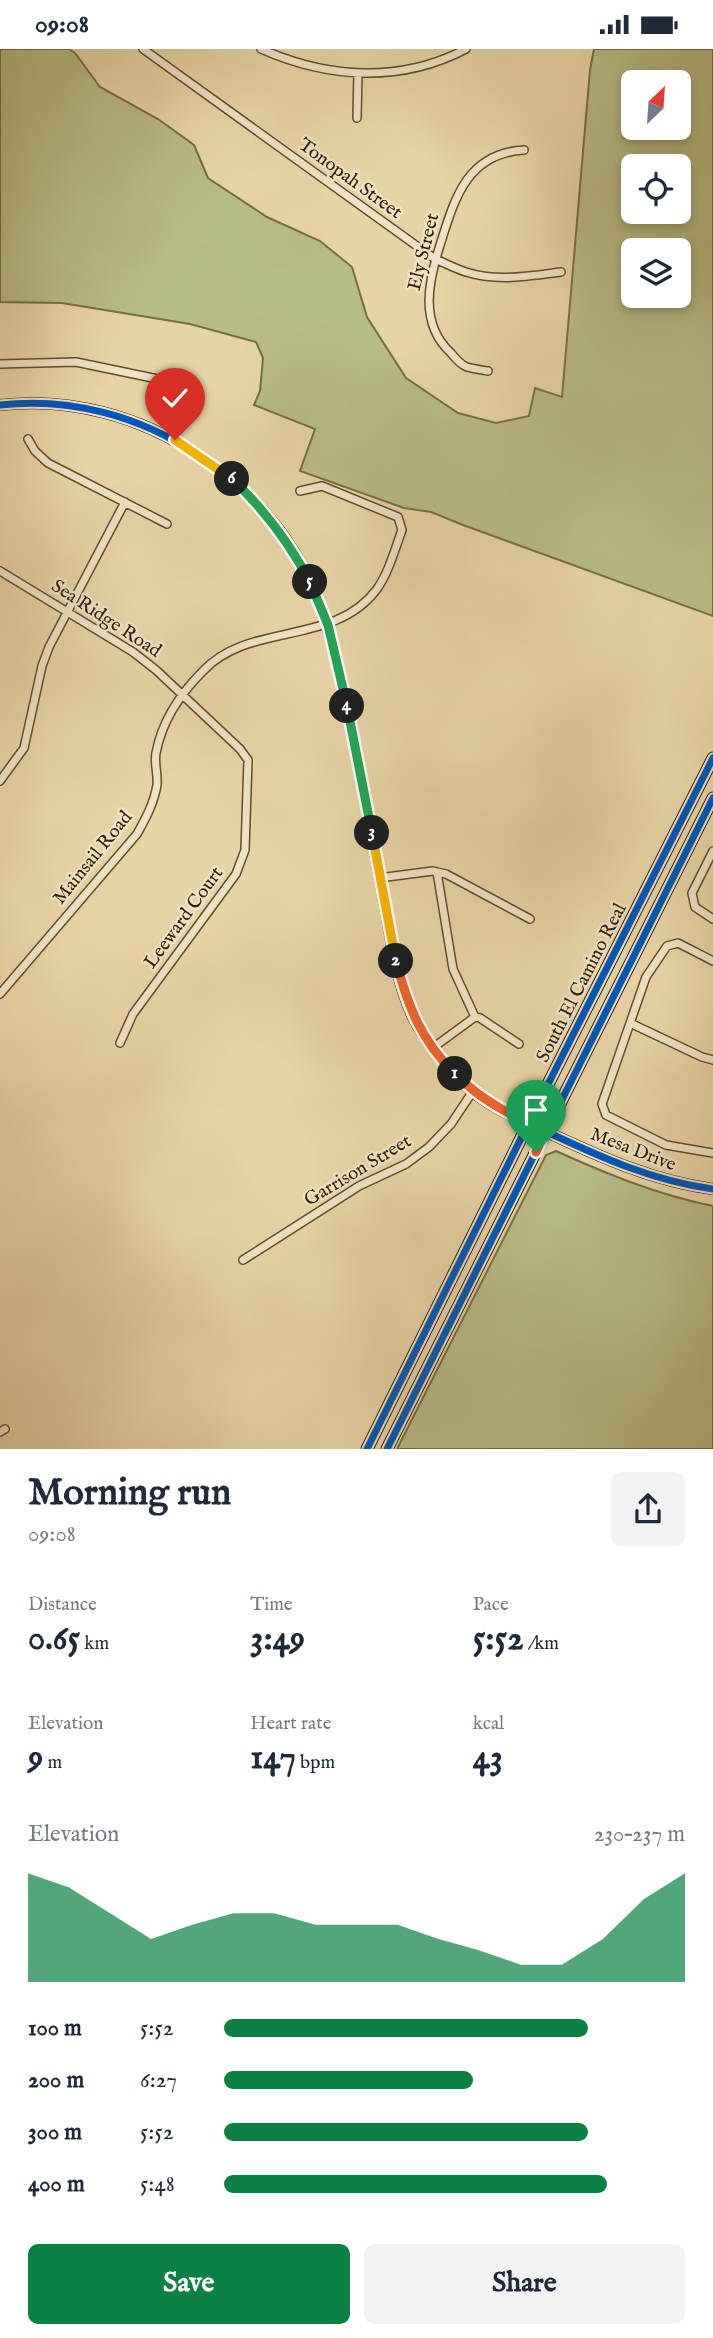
<!DOCTYPE html>
<html lang="en">
<head>
<meta charset="utf-8">
<style>
	body { margin:0; font-family:"IM FELL English",serif; background:#f2f2f3; color:#1f2937; height:100vh; display:flex; flex-direction:column; font-size:26px; white-space:nowrap }
	* { box-sizing:border-box; margin:0 }
	p { font-size:23px; color:#747a83 }
	.icon { flex:none; width:38px; height:38px; fill:none; stroke:currentColor; stroke-width:2; stroke-linecap:round; stroke-linejoin:round }
	.map { position:relative; height:1400px; overflow:hidden }
	.drawer { display:flex; flex-direction:column; background:#fff; flex:1 }
	.drawer>* { flex:none }
	.needle { width:46px; rotate:25deg }
	.buttons { position:absolute; left:621px; top:21px; display:grid; gap:14px }
	.buttons a { display:grid; place-items:center; width:70px; height:70px; border-radius:10px; background:#fff; box-shadow:0 4px 10px #0003; font-size:35px }
	.pin { position:absolute; display:grid; place-items:center; width:60px; height:60px; color:#fff; margin:-72px -30px; border-radius:50% 50% 50% 0; rotate:-45deg; box-shadow:0 0 7px #0007 }
	.pin .icon { rotate:45deg }
	.km { position:absolute; width:35px; height:35px; margin:-18px; border-radius:50%; background:#222; color:#fff; font-size:19px; line-height:35px; text-align:center }
	.round { display:grid; place-items:center; flex:none; width:74px; height:74px; border-radius:10px; background:#f2f2f3 }
	.headline { display:flex; align-items:center; justify-content:space-between; height:119px; padding:0 28px }
	h1 { font-size:38px; font-weight:800; line-height:52px }
	.stats { display:grid; grid-template-columns:repeat(3,1fr); gap:10px; height:119px; padding:7px 28px }
	.stats div { display:grid; align-content:center }
	.stats b { font-size:35px; font-weight:800 }
	.stats small { font-size:19px; font-weight:400 }
	.stats p { font-size:19px }
	.chart { height:196px; padding:14px 28px }
	.chart p { display:flex; justify-content:space-between }
	.chart svg { width:100%; height:126px; margin-top:7px; fill:#0b8043; opacity:.7 }
	.action { display:flex; gap:14px; margin-top:auto; padding:14px 28px }
	.action a { flex:1; height:80px; border-radius:10px; background:#0b8043; color:#fff; font-size:28px; font-weight:800; line-height:80px; text-align:center }
	.action a+a { background:#f2f2f3; color:#1f2937 }
	ul { padding:0 28px; list-style:none; font-size:23px }
	li { display:grid; grid-template-columns:112px 84px 1fr; align-items:center; height:52px }
	li i { height:18px; border-radius:9px; background:#0b8043 }
	.status { display:flex; justify-content:space-between; align-items:center; height:49px; padding:0 35px; background:#fff; direction:ltr }
	.status svg { height:19px; fill:currentColor }
	.map>svg:first-child { display:block }
	.green { fill:#b8bc85; stroke:#766e46; stroke-width:2; fill-rule:evenodd }
	.lines { fill:none; stroke-linecap:round; stroke-linejoin:round }
	.minor-casing { stroke:#624d2e; stroke-width:10 }
	.secondary-casing { stroke:#352006; stroke-width:12 }
	.primary-casing { stroke:#352006; stroke-width:13 }
	.minor { stroke:#efe3c5; stroke-width:7 }
	.secondary { stroke:#efe3c5; stroke-width:10 }
	.primary { stroke:#e4ba73; stroke-width:10 }
	.cycleway-casing { stroke:#efe3c5; stroke-width:11 }
	.cycleway { stroke:#0057b8; stroke-width:7 }
	.split-1-casing { stroke:#fff; stroke-width:14 }
	.split-2-casing { stroke:#fff; stroke-width:14 }
	.split-3-casing { stroke:#fff; stroke-width:14 }
	.split-4-casing { stroke:#fff; stroke-width:14 }
	.split-5-casing { stroke:#fff; stroke-width:14 }
	.split-6-casing { stroke:#fff; stroke-width:14 }
	.split-7-casing { stroke:#fff; stroke-width:14 }
	.split-1 { stroke:#f0652b; stroke-width:9 }
	.split-2 { stroke:#f0652b; stroke-width:9 }
	.split-3 { stroke:#f5b400; stroke-width:9 }
	.split-4 { stroke:#22a559; stroke-width:9 }
	.split-5 { stroke:#22a559; stroke-width:9 }
	.split-6 { stroke:#22a559; stroke-width:9 }
	.split-7 { stroke:#f5b400; stroke-width:9 }
	.labels { text-anchor:middle; dominant-baseline:central; stroke-width:5; stroke-linejoin:round; paint-order:stroke }
	.street-label { font-size:19px; fill:#352006; stroke:#efe3c5 }
</style>
</head>
<body>
<div class="status"><b>09:08</b><svg viewBox="0 0 49 12"><path d="M0 12V9h3v3zM5 12V6h3v6zM10 12V3h3v9zM15 12V0h3v12zM26 1h20v11H26zM47 4h2v5h-2z"/></svg></div>
<div class="map">
<svg width="713" height="1400" viewBox="0 0 713 1400">
	<rect width="100%" height="100%" fill="#e7d4a6"/>
	<filter id="stains"><feTurbulence type="fractalNoise" baseFrequency=".00286" numOctaves="4"/><feColorMatrix values="0 0 0 0 .2 0 0 0 0 .09 0 0 0 0 .02 0 0 0 .5 -.17"/></filter>
	<radialGradient id="worn" r=".72"><stop offset=".6" stop-color="#630" stop-opacity="0"/><stop offset="1" stop-color="#630" stop-opacity=".3"/></radialGradient>
	<!-- green -->
	<path class="green" d="M0 0H69L75 4 100 38 158 70 194 96 208 129 267 168 320 192 352 218 367 268 406 329 458 364 496 374 529 367 535 339 562 348 590 21 594 0H713V567L463 476 431 463 404 459 300 422 315 380 254 356 260 342 263 309 256 293 190 275 62 254 0 253ZM679 33V79H634V33ZM679 117V163H634V117ZM634 201H679V247H634Z
		M556 1102C607 1125 658 1146 713 1157V1400H397L546 1106Z"/>
	<g class="lines">
		<defs>
			<path id="minor" d="M143 0 435 210C445 214 456 220 466 223 497 233 529 227 561 223
				M261 0C327 29 399 35 466 0
				M357 69 358 24
				M0 315 76 313 172 333
				M488 322C482 321 474 320 467 318 461 316 455 309 451 304 418 274 429 230 441 193 455 148 468 104 524 101
				M28 390 35 402 48 414 167 475
				M0 522 133 603 156 621 240 700 248 711 245 801 236 825 133 965 120 994
				M0 732 24 699 42 617 49 598 125 453
				M713 802 692 844 695 858 713 870
				M437 823 453 920 475 968 480 969 519 995
				M379 829 433 822 446 825 530 870
				M713 912 678 894 667 897 646 928 602 1055 606 1066 666 1096 713 1104
				M0 945 137 785C146 769 154 754 157 736 158 725 154 714 156 704 162 672 180 645 203 622 250 572 334 598 377 540 389 523 395 500 402 481L398 468 322 437 300 442
				M630 974 702 1008 713 1011
				M434 998 475 968
				M243 1211 359 1137 406 1115 429 1098 451 1075 473 1042
				M0 1383 5 1380"/>
			<path id="secondary" d="M0 356C70 348 140 367 198 406 300 475 325 550 349 665 362 727 372 790 384 852 391 890 396 932 413 968 424 991 452 1025 472 1042 493 1060 520 1070 545 1082 600 1108 653 1132 713 1140"/>
			<path id="primary" d="M367 1400 536 1059 713 709
				M387 1400 713 749"/>
		</defs>
		<!-- minor casing -->
		<use href="#minor" class="minor-casing"/>
		<!-- secondary casing -->
		<use href="#secondary" class="secondary-casing"/>
		<!-- primary casing -->
		<use href="#primary" class="primary-casing"/>
		<!-- minor -->
		<use href="#minor" class="minor"/>
		<!-- secondary -->
		<use href="#secondary" class="secondary"/>
		<!-- primary -->
		<use href="#primary" class="primary"/>
		<defs>
			<path id="cycleway" d="M0 356C70 348 140 367 198 406 300 475 325 550 349 665 362 727 372 790 384 852 391 890 396 932 413 968 424 991 452 1025 472 1042 493 1060 520 1070 545 1082 600 1108 653 1132 713 1140
				M367 1400 536 1059 713 709
				M387 1400 713 749"/>
		</defs>
		<!-- cycleway casing -->
		<use href="#cycleway" class="cycleway-casing"/>
		<!-- cycleway -->
		<use href="#cycleway" class="cycleway"/>
	</g>
	<g class="lines">
		<defs>
			<path id="split-1" d="M455 1025C482 1052 511 1066 545 1082L536 1103"/>
			<path id="split-2" d="M396 912C408 958 421 991 455 1025"/>
			<path id="split-3" d="M372 784 396 912"/>
			<path id="split-4" d="M347 657 372 784"/>
			<path id="split-5" d="M310 533 328 576 347 657"/>
			<path id="split-6" d="M232 430C265 461 289 493 310 533"/>
			<path id="split-7" d="M175 391 232 430"/>
		</defs>
		<!-- split-1 casing -->
		<use href="#split-1" class="split-1-casing"/>
		<!-- split-2 casing -->
		<use href="#split-2" class="split-2-casing"/>
		<!-- split-3 casing -->
		<use href="#split-3" class="split-3-casing"/>
		<!-- split-4 casing -->
		<use href="#split-4" class="split-4-casing"/>
		<!-- split-5 casing -->
		<use href="#split-5" class="split-5-casing"/>
		<!-- split-6 casing -->
		<use href="#split-6" class="split-6-casing"/>
		<!-- split-7 casing -->
		<use href="#split-7" class="split-7-casing"/>
		<!-- split-1 -->
		<use href="#split-1" class="split-1"/>
		<!-- split-2 -->
		<use href="#split-2" class="split-2"/>
		<!-- split-3 -->
		<use href="#split-3" class="split-3"/>
		<!-- split-4 -->
		<use href="#split-4" class="split-4"/>
		<!-- split-5 -->
		<use href="#split-5" class="split-5"/>
		<!-- split-6 -->
		<use href="#split-6" class="split-6"/>
		<!-- split-7 -->
		<use href="#split-7" class="split-7"/>
	</g>
	<g class="labels">
		<!-- street labels -->
		<g class="street-label">
			<text transform="translate(350 130) rotate(36)">Tonopah Street</text>
			<text transform="translate(424 203) rotate(-76)">Ely Street</text>
			<text transform="translate(106 570) rotate(33)">Sea Ridge Road</text>
			<text transform="translate(93 809) rotate(-51)">Mainsail Road</text>
			<text transform="translate(184 869) rotate(-54)">Leeward Court</text>
			<text transform="translate(582 934) rotate(-63)">South El Camino Real</text>
			<text transform="translate(633 1101) rotate(21)">Mesa Drive</text>
			<text transform="translate(358 1122) rotate(-31)">Garrison Street</text>
		</g>
	</g>
	<rect width="100%" height="100%" filter="url(#stains)"/>
	<rect width="100%" height="100%" fill="url(#worn)"/>
</svg>
<div class="buttons">
<a><svg class="needle" viewBox="-14 -14 28 28"><path d="M0-13l5 13h-10z" fill="#e53935"/><path d="M0 13l5-13h-10z" fill="#747a83"/></svg></a>
<a><svg class="icon" aria-label="locate" viewBox="0 0 24 24"><circle cx="12" cy="12" r="6"/><path d="M12 2v4M12 18v4M2 12h4M18 12h4"/></svg></a>
<a><svg class="icon" aria-label="layers" viewBox="0 0 24 24"><path d="M12 4l9 5-9 5-9-5zM3 14l9 5 9-5"/></svg></a>
</div>
<div class="pin" style="left:536px;top:1103px;background:#1e9e55"><svg class="icon" aria-label="arrive" viewBox="0 0 24 24"><path d="M6 21V4h12l-3 4 3 4H6"/></svg></div>
<div class="pin" style="left:175px;top:391px;background:#d93025"><svg class="icon" aria-label="check" viewBox="0 0 24 24"><path d="M5 12l5 5 9-10"/></svg></div>
<b class="km" style="left:455px;top:1025px">1</b>
<b class="km" style="left:396px;top:912px">2</b>
<b class="km" style="left:372px;top:784px">3</b>
<b class="km" style="left:347px;top:657px">4</b>
<b class="km" style="left:310px;top:533px">5</b>
<b class="km" style="left:232px;top:430px">6</b>
</div>
<section class="drawer">
<div class="headline"><div><h1>Morning run</h1><p>09:08</p></div><a class="round"><svg class="icon" aria-label="share" viewBox="0 0 24 24"><path d="M12 15V3M7 8l5-5 5 5M5 13v7h14v-7"/></svg></a></div>
<div class="stats">
<div><p>Distance</p><b>0.65<small> km</small></b></div>
<div><p>Time</p><b>3:49</b></div>
<div><p>Pace</p><b>5:52<small> /km</small></b></div>
</div>
<div class="stats">
<div><p>Elevation</p><b>9<small> m</small></b></div>
<div><p>Heart rate</p><b>147<small> bpm</small></b></div>
<div><p>kcal</p><b>43</b></div>
</div>
<div class="chart"><p><span>Elevation</span>230–237 m</p>
<svg viewBox="0 0 160 44" preserveAspectRatio="none"><path d="M0 44V6L10 11L20 20L30 29L40 24L50 20L60 20L70 24L80 24L90 24L100 29L110 33L120 38L130 38L140 29L150 15L160 6V44z"/></svg>
</div>
<ul>
<li><b>100 m</b>5:52<i style="width:79%"></i></li>
<li><b>200 m</b>6:27<i style="width:54%"></i></li>
<li><b>300 m</b>5:52<i style="width:79%"></i></li>
<li><b>400 m</b>5:48<i style="width:83%"></i></li>
</ul>
<div class="action"><a>Save</a><a>Share</a></div>
</section>
</body>
</html>
